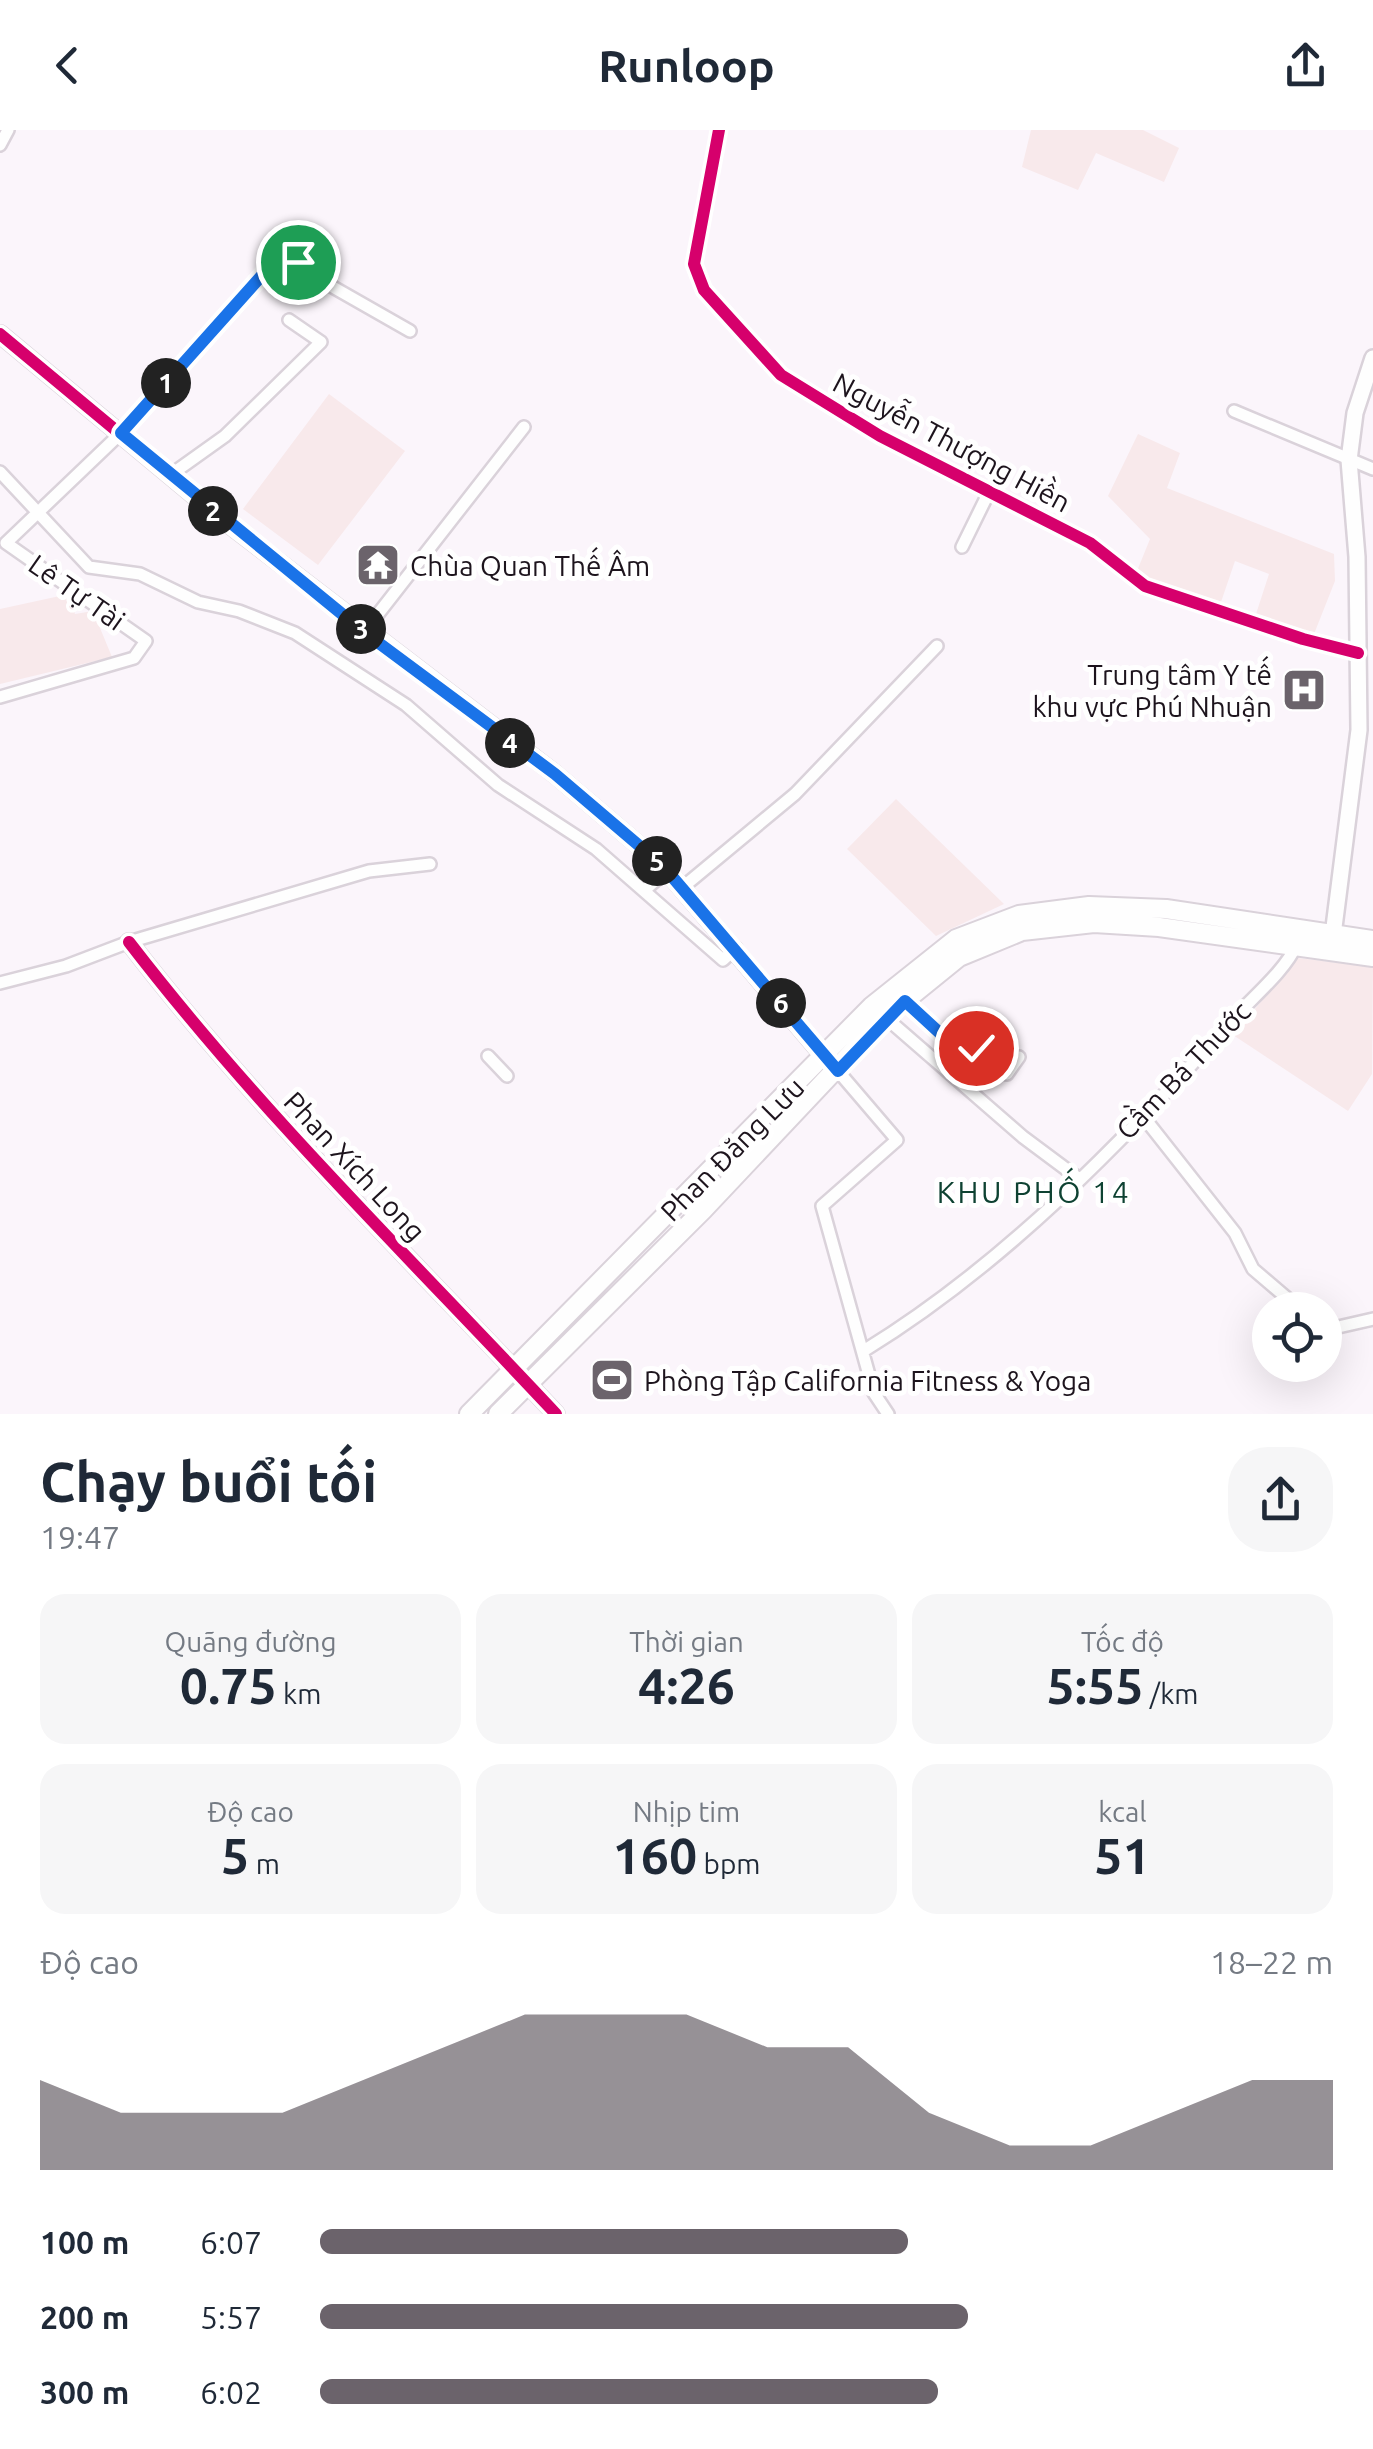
<!DOCTYPE html>
<html lang="vi">
<head>
<meta charset="utf-8">
<style>
	body { margin:0; font-family:Ubuntu,sans-serif; background:#f6f6f7; color:#1f2937; height:100vh; display:flex; flex-direction:column; font-size:38px; white-space:nowrap }
	* { box-sizing:border-box; margin:0 }
	p { font-size:32px; color:#747a83 }
	.icon { flex:none; width:55px; height:55px; fill:none; stroke:currentColor; stroke-width:2; stroke-linecap:round; stroke-linejoin:round }
	.map { position:relative; height:1284px; overflow:hidden }
	.side { display:flex; flex-direction:column; background:#fff; flex:1 }
	.side>* { flex:none }
	.controls { position:absolute; left:1252px; top:1162px; display:grid; gap:20px }
	.controls a { display:grid; place-items:center; width:90px; height:90px; border-radius:50%; background:#fff; box-shadow:0 10px 40px #0002; font-size:50px }
	.pin { position:absolute; display:grid; place-items:center; width:85px; height:85px; color:#fff; margin:-42px; border:5px solid #fff; border-radius:50%; box-shadow:0 2px 10px #0007 }
	.km { position:absolute; width:50px; height:50px; margin:-25px; border-radius:50%; background:#222; color:#fff; font-size:28px; line-height:50px; text-align:center }
	.round { display:grid; place-items:center; flex:none; width:105px; height:105px; border-radius:40px; background:#f6f6f7 }
	.head { display:flex; align-items:center; justify-content:space-between; height:170px; padding:0 40px }
	h1 { font-size:55px; font-weight:700; line-height:75px }
	.figures { display:grid; grid-template-columns:repeat(3,1fr); gap:15px; height:170px; padding:10px 40px }
	.figures div { display:grid; align-content:center; border-radius:25px; background:#f6f6f7; text-align:center }
	.figures b { font-size:50px; font-weight:700 }
	.figures small { font-size:28px; font-weight:400 }
	.figures p { font-size:28px }
	.chart { height:280px; padding:20px 40px }
	.chart p { display:flex; justify-content:space-between }
	.chart svg { width:100%; height:180px; margin-top:10px; fill:#6b636b; opacity:.7 }
	ul { padding:0 40px; list-style:none; font-size:32px }
	li { display:grid; grid-template-columns:160px 120px 1fr; align-items:center; height:75px }
	li i { height:25px; border-radius:12px; background:#6b636b }
	header { display:flex; justify-content:space-between; align-items:center; height:130px; padding:0 40px; background:#fff; font-size:45px; font-weight:700 }
	.map>svg:first-child { display:block }
	.education { fill:#f8e9eb }
	.lines { fill:none; stroke-linecap:round; stroke-linejoin:round }
	.street-casing { stroke:#dad2da; stroke-width:16 }
	.secondary-casing { stroke:#dad2da; stroke-width:20 }
	.primary-casing { stroke:#dad2da; stroke-width:22 }
	.street { stroke:#fefefe; stroke-width:11 }
	.secondary { stroke:#fefefe; stroke-width:15 }
	.primary { stroke:#fefefe; stroke-width:18 }
	.cycleway-casing { stroke:#fff; stroke-width:19 }
	.cycleway { stroke:#d6006c; stroke-width:12 }
	.route-casing { stroke:#fff; stroke-width:20 }
	.route { stroke:#1a73e8; stroke-width:12 }
	.labels { text-anchor:middle; dominant-baseline:central; stroke-width:10; stroke-linejoin:round; paint-order:stroke }
	.street-label { font-size:28px; fill:#1d141d; stroke:#fff }
	.poi-label { font-size:28px; fill:#1d141d; stroke:#fff; text-anchor:start }
	.neighbourhood-label { font-size:30px; letter-spacing:2.5px; fill:#0e4232; stroke:#fff }
</style>
</head>
<body>
<header><svg class="icon" aria-label="back" viewBox="0 0 24 24"><path d="M15 5l-7 7 7 7"/></svg>Runloop<svg class="icon" aria-label="share" viewBox="0 0 24 24"><path d="M12 15V3M7 8l5-5 5 5M5 13v7h14v-7"/></svg></header>
<div class="map">
<svg width="1373" height="1284" viewBox="0 0 1373 1284">
	<rect width="100%" height="100%" fill="#fbf5fb"/>
	<!-- education -->
	<path class="education" d="M1031 0H1143L1179 18 1164 52 1096 23 1078 60 1022 37Z
		M329 264 405 321 318 435 243 379Z
		M1138 304 1180 323 1167 358 1334 424 1335 451 1314 504 1256 484 1269 444 1235 431 1221 472 1152 451 1137 441 1150 409 1108 366Z
		M69 464 75 484 93 481 112 527 0 554V479Z
		M896 669 1004 774 936 806 847 719Z
		M1298 828 1373 837 1372 944 1348 981 1233 905Z"/>
	<g class="lines">
		<defs>
			<path id="street" d="M719 0 694 134 704 160 781 245 880 306 1090 413 1145 456 1303 509 1358 523
				M0 15 8 0
				M1234 281 1373 339
				M0 342 89 437 140 444 198 472 239 481 295 503 406 575 498 655 596 719 723 830 736 818
				M169 346 225 306 321 212 289 190
				M962 417 989 362
				M364 502 524 297
				M0 567 134 528 146 511 6 413 121 303 273 134 292 127 324 152 410 201
				M683 757 795 664 937 516
				M646 759 667 740
				M0 853 66 836 129 812 369 741 430 734
				M905 871 967 928 976 918 1007 944 1019 927
				M885 887 1023 1007 1078 1048
				M488 926 507 946
				M838 941 897 1010 822 1076 874 1263 888 1284
				M1142 985 1235 1103 1253 1139 1301 1180
				M1325 1200 1373 1189
				M865 1220C1005 1134 1124 1011 1233 889 1253 867 1285 841 1297 814"/>
			<path id="secondary" d="M0 204 225 391 555 644 663 736 824 926
				M129 812C259 981 411 1129 556 1284
				M1332 813 1359 600 1357 427 1349 330 1355 283 1373 228"/>
			<path id="primary" d="M469 1284 872 876 956 809 1019 785 1089 776 1166 779 1373 810
				M498 1284 703 1080 885 887 959 827 1022 801 1094 793 1159 797 1373 827"/>
		</defs>
		<!-- street casing -->
		<use href="#street" class="street-casing"/>
		<!-- secondary casing -->
		<use href="#secondary" class="secondary-casing"/>
		<!-- primary casing -->
		<use href="#primary" class="primary-casing"/>
		<!-- street -->
		<use href="#street" class="street"/>
		<!-- secondary -->
		<use href="#secondary" class="secondary"/>
		<!-- primary -->
		<use href="#primary" class="primary"/>
		<defs>
			<path id="cycleway" d="M719 0 694 134 704 160 781 245 880 306 1090 413 1145 456 1303 509 1358 523
				M0 204 225 391 555 644 663 736 824 926
				M129 812C259 981 411 1129 556 1284"/>
		</defs>
		<!-- cycleway casing -->
		<use href="#cycleway" class="cycleway-casing"/>
		<!-- cycleway -->
		<use href="#cycleway" class="cycleway"/>
	</g>
	<g class="lines">
		<defs>
			<path id="route" d="M298 132 292 127 272 134 121 303 364 502 555 644 663 736 838 941 905 871 967 928 976 918"/>
		</defs>
		<!-- route casing -->
		<use href="#route" class="route-casing"/>
		<!-- route -->
		<use href="#route" class="route"/>
	</g>
	<!-- icons -->
	<defs>
		<symbol id="temple-square" viewBox="-11 -11 22 22"><rect x="-9" y="-9" width="18" height="18" rx="4" fill="#6b636b" stroke="#fff"/><path d="M0-6L5-2H3V0L6.5 2.5H4V6H1.5V3h-3V6H-4V2.5H-6.5L-3 0V-2H-5Z" fill="#fff"/></symbol>
		<symbol id="hospital-square" viewBox="-11 -11 22 22"><rect x="-9" y="-9" width="18" height="18" rx="4" fill="#6b636b" stroke="#fff"/><path d="M-5-5h3v3.5h4V-5h3V5h-3V1.5h-4V5h-3Z" fill="#fff"/></symbol>
		<symbol id="stadium-square" viewBox="-11 -11 22 22"><rect x="-9" y="-9" width="18" height="18" rx="4" fill="#6b636b" stroke="#fff"/><path d="M0-5a6.5 5 0 1 0 0 10a6.5 5 0 1 0 0-10ZM-3.5-1.8h7v3.6h-7Z" fill="#fff"/></symbol>
	</defs>
	<g fill-rule="evenodd">
		<use href="#temple-square" x="353" y="410" width="50" height="50"/>
		<use href="#hospital-square" x="1279" y="535" width="50" height="50"/>
		<use href="#stadium-square" x="587" y="1225" width="50" height="50"/>
	</g>
	<g class="labels">
		<!-- street labels -->
		<g class="street-label">
			<text transform="translate(952 312) rotate(28)">Nguyễn Thượng Hiền</text>
			<text transform="translate(77 462) rotate(35)">Lê Tự Tài</text>
			<text transform="translate(1183 940) rotate(-46)">Cầm Bá Thước</text>
			<text transform="translate(732 1019) rotate(-45)">Phan Đăng Lưu</text>
			<text transform="translate(355 1036) rotate(47)">Phan Xích Long</text>
		</g>
		<!-- poi labels -->
		<g class="poi-label">
			<text x="410" y="435">Chùa Quan Thế Âm</text>
			<text x="1272" y="544" text-anchor="end">Trung tâm Y tế<tspan x="1272" dy="32">khu vực Phú Nhuận</tspan></text>
			<text x="644" y="1250">Phòng Tập California Fitness &amp; Yoga</text>
		</g>
		<!-- neighbourhood labels -->
		<g class="neighbourhood-label">
			<text x="1034" y="1062">KHU PHỐ 14</text>
		</g>
	</g>
</svg>
<div class="controls">
<a><svg class="icon" aria-label="locate" viewBox="0 0 24 24"><circle cx="12" cy="12" r="6"/><path d="M12 2v4M12 18v4M2 12h4M18 12h4"/></svg></a>
</div>
<div class="pin" style="left:298px;top:132px;background:#1e9e55"><svg class="icon" aria-label="arrive" viewBox="0 0 24 24"><path d="M6 21V4h12l-3 4 3 4H6"/></svg></div>
<div class="pin" style="left:976px;top:918px;background:#d93025"><svg class="icon" aria-label="check" viewBox="0 0 24 24"><path d="M5 12l5 5 9-10"/></svg></div>
<b class="km" style="left:166px;top:253px">1</b>
<b class="km" style="left:213px;top:381px">2</b>
<b class="km" style="left:361px;top:499px">3</b>
<b class="km" style="left:510px;top:613px">4</b>
<b class="km" style="left:657px;top:731px">5</b>
<b class="km" style="left:781px;top:873px">6</b>
</div>
<section class="side">
<div class="head"><div><h1>Chạy buổi tối</h1><p>19:47</p></div><a class="round"><svg class="icon" aria-label="share" viewBox="0 0 24 24"><path d="M12 15V3M7 8l5-5 5 5M5 13v7h14v-7"/></svg></a></div>
<div class="figures">
<div><p>Quãng đường</p><b>0.75<small> km</small></b></div>
<div><p>Thời gian</p><b>4:26</b></div>
<div><p>Tốc độ</p><b>5:55<small> /km</small></b></div>
</div>
<div class="figures">
<div><p>Độ cao</p><b>5<small> m</small></b></div>
<div><p>Nhịp tim</p><b>160<small> bpm</small></b></div>
<div><p>kcal</p><b>51</b></div>
</div>
<div class="chart"><p><span>Độ cao</span>18–22 m</p>
<svg viewBox="0 0 160 44" preserveAspectRatio="none"><path d="M0 44V22L10 30L20 30L30 30L40 22L50 14L60 6L70 6L80 6L90 14L100 14L110 30L120 38L130 38L140 30L150 22L160 22V44z"/></svg>
</div>
<ul>
<li><b>100 m</b>6:07<i style="width:58%"></i></li>
<li><b>200 m</b>5:57<i style="width:64%"></i></li>
<li><b>300 m</b>6:02<i style="width:61%"></i></li>
</ul>
</section>
</body>
</html>
